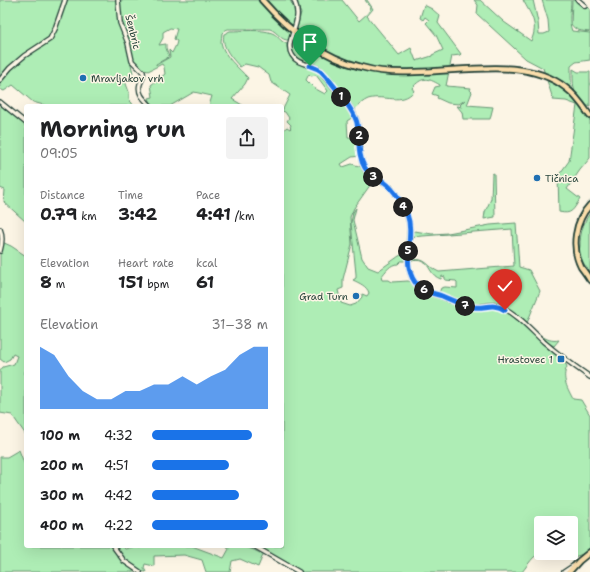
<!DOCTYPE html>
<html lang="en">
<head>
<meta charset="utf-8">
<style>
	body { margin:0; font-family:"Shantell Sans",sans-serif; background:#f2f2f2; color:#202124; height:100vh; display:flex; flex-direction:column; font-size:15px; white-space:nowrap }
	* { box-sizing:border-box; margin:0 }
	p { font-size:13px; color:#757577 }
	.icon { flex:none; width:22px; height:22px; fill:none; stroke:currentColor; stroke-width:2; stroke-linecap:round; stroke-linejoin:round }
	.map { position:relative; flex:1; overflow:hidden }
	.side { position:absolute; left:24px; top:104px; width:260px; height:444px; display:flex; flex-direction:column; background:#fff; border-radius:4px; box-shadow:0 4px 16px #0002 }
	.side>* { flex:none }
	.fabs { position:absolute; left:534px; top:516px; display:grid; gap:8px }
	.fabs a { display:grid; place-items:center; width:44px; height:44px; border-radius:4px; background:#fff; box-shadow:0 4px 16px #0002; font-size:20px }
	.pin { position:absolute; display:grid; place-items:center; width:34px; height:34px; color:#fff; margin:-41px -17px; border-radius:50% 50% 50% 0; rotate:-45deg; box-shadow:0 0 4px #0007 }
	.pin .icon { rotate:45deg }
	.km { position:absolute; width:20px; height:20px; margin:-10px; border-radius:50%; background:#222; color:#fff; font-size:11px; line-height:20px; text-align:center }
	.round { display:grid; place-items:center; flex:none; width:42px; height:42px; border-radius:4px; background:#f2f2f2 }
	.headline { display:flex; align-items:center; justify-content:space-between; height:68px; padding:0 16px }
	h1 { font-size:22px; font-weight:700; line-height:30px }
	.stats { display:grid; grid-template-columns:repeat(3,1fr); gap:6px; height:68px; padding:4px 16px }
	.stats div { display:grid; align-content:center }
	.stats b { font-size:17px; font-weight:700 }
	.stats small { font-size:11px; font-weight:400 }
	.stats p { font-size:11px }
	.chart { height:112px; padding:8px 16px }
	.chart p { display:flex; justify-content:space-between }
	.chart svg { width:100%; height:72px; margin-top:4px; fill:#1a73e8; opacity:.7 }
	ul { padding:0 16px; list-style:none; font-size:13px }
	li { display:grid; grid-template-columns:64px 48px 1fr; align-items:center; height:30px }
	li i { height:10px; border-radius:5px; background:#1a73e8 }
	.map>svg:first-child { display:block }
	.green { fill:#aeedb5; stroke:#669574; fill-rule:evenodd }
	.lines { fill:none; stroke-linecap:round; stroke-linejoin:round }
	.minor-casing { stroke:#1f3d34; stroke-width:6 }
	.major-casing { stroke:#1f3d34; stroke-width:8 }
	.minor { stroke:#fcf5e5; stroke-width:3.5 }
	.major { stroke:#faddab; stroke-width:4.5 }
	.route-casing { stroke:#fff; stroke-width:8 }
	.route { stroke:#1a73e8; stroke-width:5 }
	.poi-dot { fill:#1f6fb2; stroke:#fcf5e5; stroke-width:1.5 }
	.labels { text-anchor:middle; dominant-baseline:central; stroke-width:3; stroke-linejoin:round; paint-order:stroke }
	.street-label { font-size:10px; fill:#1f3d34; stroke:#fcf5e5 }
	.poi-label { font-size:10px; fill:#1f3d34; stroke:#fcf5e5; text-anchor:start }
</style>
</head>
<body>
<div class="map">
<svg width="590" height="572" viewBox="0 0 590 572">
	<rect width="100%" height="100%" fill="#fcf5e5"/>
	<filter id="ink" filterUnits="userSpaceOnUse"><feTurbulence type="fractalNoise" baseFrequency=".025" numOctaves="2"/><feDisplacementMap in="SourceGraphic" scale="8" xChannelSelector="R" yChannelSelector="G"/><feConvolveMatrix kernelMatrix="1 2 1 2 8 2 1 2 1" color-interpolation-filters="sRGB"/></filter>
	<g filter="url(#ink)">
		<!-- green -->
		<path class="green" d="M0 0H63L52 33 47 40 31 50 0 77Z
			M65 0H116L133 73 129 75 125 81 129 92V98L130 101 132 103 133 106H47L33 102 13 85 4 91 0 89V80L32 52 50 41Z
			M119 0H290L296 13 289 40C281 41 278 32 270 29 267 29 230 29 228 29 225 30 224 31 222 33 222 36 221 39 221 42 223 56 239 68 248 78L245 84 232 99 244 106H209L212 96 194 92 170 106H152L149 98 153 97 151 85 165 74 164 67 162 64 148 71C125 65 121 19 119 0ZM170 28 177 29 174 39 177 41 176 45 172 53 169 50 170 57 156 65V64L167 58 169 56 166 48V44L159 45 163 38V32Z
			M293 0H342L359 21 368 13 371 8 365 0H367L373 9 367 16 399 55 411 48 416 61 432 56V55L443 50 436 35 426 23 429 20 425 17 423 20 420 18 424 5 432 9 440 16 438 23 461 54 460 55 452 56 446 86 471 88 470 90 472 92 467 105 493 107 490 119H463L462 112 457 106 462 107 460 105 465 100 459 104 448 103 437 98 438 96 432 94 435 87 440 86V85C427 77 422 77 412 88L414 91C402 106 384 94 368 99 363 101 359 105 355 109H352L322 70 298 59 292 51 293 43 301 13Z
			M474 0H480L504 22 531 41C539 24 531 15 523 0H533L538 22 539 34H544L549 32 548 20 542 0H571C571 10 568 21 572 31L590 33V60L576 62 571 66C571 86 570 90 583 105L580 108 590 117V158L580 170 567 189 580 199C573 210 572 215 559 212L558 176 569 161 577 105 566 101 553 100 554 98 552 96 543 68 526 59 477 14 478 5Z
			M572 0H575L590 9V32C582 31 575 31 571 24Z
			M230 31C241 31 262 29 272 33 278 35 279 41 287 44 286 63 306 68 321 70L353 117 347 121 348 137 357 138 360 156 352 157 341 164 343 167 352 164 362 167 364 171 373 181 354 208 350 217 352 244 343 279V288L338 290 341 303 350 306 356 304 362 297V294L367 296 369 293C367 286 359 283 353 280L356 278V274L351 223 353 212 356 208 353 220 362 258 368 267 378 271 399 256 405 254 407 230H408L405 261H401L398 264C390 264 386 271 381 277L382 280H389L392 282 408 281 413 282 429 295 442 297 467 308 473 309 488 306 498 308 514 317 564 360 567 367C561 378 568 389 573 399L581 400 590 415V550L589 551C579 556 570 559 559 558 550 558 542 551 534 557 530 561 526 567 522 572H301L269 553 261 546H282V131L287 127 290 129 291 128 290 127 291 125 287 121 289 118 285 112 282 111 290 95 271 82 269 75 262 70 258 67 245 64 240 67C232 58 221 47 224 34ZM309 74 311 76 316 75 328 91 325 94 314 88 306 80ZM541 523H571V553H541Z
			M573 69 578 72H590V107C572 99 573 86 573 69Z
			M0 103 6 110 26 124V222L4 202 5 190 0 188Z
			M494 173 495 217 484 219 485 212 491 199 492 174Z
			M590 213V272C586 267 580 259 579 252 579 250 580 248 580 246 580 234 583 223 590 213Z
			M516 223 519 267 529 270 540 291 527 323C536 331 545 343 559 340L554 346 548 343 513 313 501 305 475 306 465 304 439 293 441 288 445 287 457 288V282L456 281 445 280V277L442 276 441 279C430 276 430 264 422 261 418 260 414 261 411 260 427 257 427 267 439 272L514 266 512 229 410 237 412 232 415 231 432 234 448 233 490 225Z
			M2 242 11 246 26 256V371L24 372 26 378V435L12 415 0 413V371L3 367 14 364 17 356 13 354 10 359 4 362 0 359V254Z
			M19 450 26 468V546H112L118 556 139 572H0V457H7Z
			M114 546H122L125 549 137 546 139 548 147 546H192L224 558 229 549 227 546C241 546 251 547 263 555L258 567 240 559 232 561 230 572H206L202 560 184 555 154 556V566L145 564 144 568 146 572C134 572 121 555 114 546Z"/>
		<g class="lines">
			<defs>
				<path id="minor" d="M118 0 120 23 128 43 132 61 143 72C144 77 142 79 140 84 137 94 145 100 151 106
					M294 0C305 23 283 40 292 55 298 66 311 63 320 70 322 72 324 75 326 77 335 90 353 107 357 122 360 137 357 155 365 169 370 177 378 178 385 183 394 189 403 204 407 215 416 239 398 267 419 287 426 293 434 293 441 296 452 300 464 308 476 307 484 307 492 303 499 306 517 313 531 330 544 342 559 355 574 366 590 377
					M578 0 585 6
					M0 80 10 68 24 56 50 39 55 29 65 0
					M0 102 26 123
					M0 229C3 236 2 244 0 251
					M113 546 124 561 140 572
					M254 546 299 572
					M564 572 573 566"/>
				<path id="major" d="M262 0C289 31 321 57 361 67 379 72 397 73 415 72 462 72 526 56 566 88 576 95 583 106 590 116
					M590 205C575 221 571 247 581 267 584 271 587 275 590 280
					M569 572 579 561 590 552"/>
			</defs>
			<!-- minor casing -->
			<use href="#minor" class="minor-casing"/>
			<!-- major casing -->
			<use href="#major" class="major-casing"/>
			<!-- minor -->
			<use href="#minor" class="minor"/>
			<!-- major -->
			<use href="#major" class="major"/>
		</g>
	</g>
	<g class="lines" filter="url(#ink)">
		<defs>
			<path id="route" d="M310 66C313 67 318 69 321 71 330 80 355 112 357 123 360 138 357 155 365 168 370 176 377 177 384 182 394 189 403 204 407 214 416 238 398 266 419 287 426 293 434 293 442 296 452 300 462 306 473 307 486 309 492 302 505 310"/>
		</defs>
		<!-- route casing -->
		<use href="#route" class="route-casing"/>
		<!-- route -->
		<use href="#route" class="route"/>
	</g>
	<!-- markers -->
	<g class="poi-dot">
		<circle cx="83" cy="78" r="4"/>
		<circle cx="537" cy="178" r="4"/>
		<circle cx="356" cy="296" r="4"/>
		<rect x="557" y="355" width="8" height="8" rx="2"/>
	</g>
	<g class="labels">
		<!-- street labels -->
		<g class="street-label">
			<text transform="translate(133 32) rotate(76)">Šenbric</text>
		</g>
		<!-- poi labels -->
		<g class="poi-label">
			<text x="91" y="78">Mravljakov vrh</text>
			<text x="545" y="178">Tičnica</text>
			<text x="348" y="296" text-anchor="end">Grad Turn</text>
			<text x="553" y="359" text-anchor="end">Hrastovec 1</text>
		</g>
	</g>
</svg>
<div class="fabs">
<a><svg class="icon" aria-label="layers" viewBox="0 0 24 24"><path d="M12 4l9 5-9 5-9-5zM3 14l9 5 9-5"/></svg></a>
</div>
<div class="pin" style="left:310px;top:66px;background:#1e9e55"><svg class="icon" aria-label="arrive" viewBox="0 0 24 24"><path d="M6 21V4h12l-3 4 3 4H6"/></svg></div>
<div class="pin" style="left:505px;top:310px;background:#d93025"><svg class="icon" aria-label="check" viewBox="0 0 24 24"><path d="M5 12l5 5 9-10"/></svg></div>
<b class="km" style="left:341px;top:97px">1</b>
<b class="km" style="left:359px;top:136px">2</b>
<b class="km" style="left:373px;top:177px">3</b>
<b class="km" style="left:403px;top:207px">4</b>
<b class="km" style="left:408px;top:251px">5</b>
<b class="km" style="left:424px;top:290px">6</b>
<b class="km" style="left:465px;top:306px">7</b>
<section class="side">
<div class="headline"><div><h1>Morning run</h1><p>09:05</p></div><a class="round"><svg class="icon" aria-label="share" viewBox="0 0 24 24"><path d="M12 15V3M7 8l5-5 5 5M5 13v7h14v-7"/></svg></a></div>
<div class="stats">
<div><p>Distance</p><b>0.79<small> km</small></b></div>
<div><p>Time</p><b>3:42</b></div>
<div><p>Pace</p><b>4:41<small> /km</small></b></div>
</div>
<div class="stats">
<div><p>Elevation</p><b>8<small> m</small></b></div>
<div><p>Heart rate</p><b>151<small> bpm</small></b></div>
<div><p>kcal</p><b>61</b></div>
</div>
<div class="chart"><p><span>Elevation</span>31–38 m</p>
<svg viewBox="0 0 160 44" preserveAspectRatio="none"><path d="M0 44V6L10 11L20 24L30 33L40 38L50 38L60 33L70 33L80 29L90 29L100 24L110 29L120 24L130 20L140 11L150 6L160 6V44z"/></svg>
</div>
<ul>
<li><b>100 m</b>4:32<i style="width:86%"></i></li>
<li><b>200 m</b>4:51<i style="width:66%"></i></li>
<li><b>300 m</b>4:42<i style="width:75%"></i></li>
<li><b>400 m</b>4:22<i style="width:100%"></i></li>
</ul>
</section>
</div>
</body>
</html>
